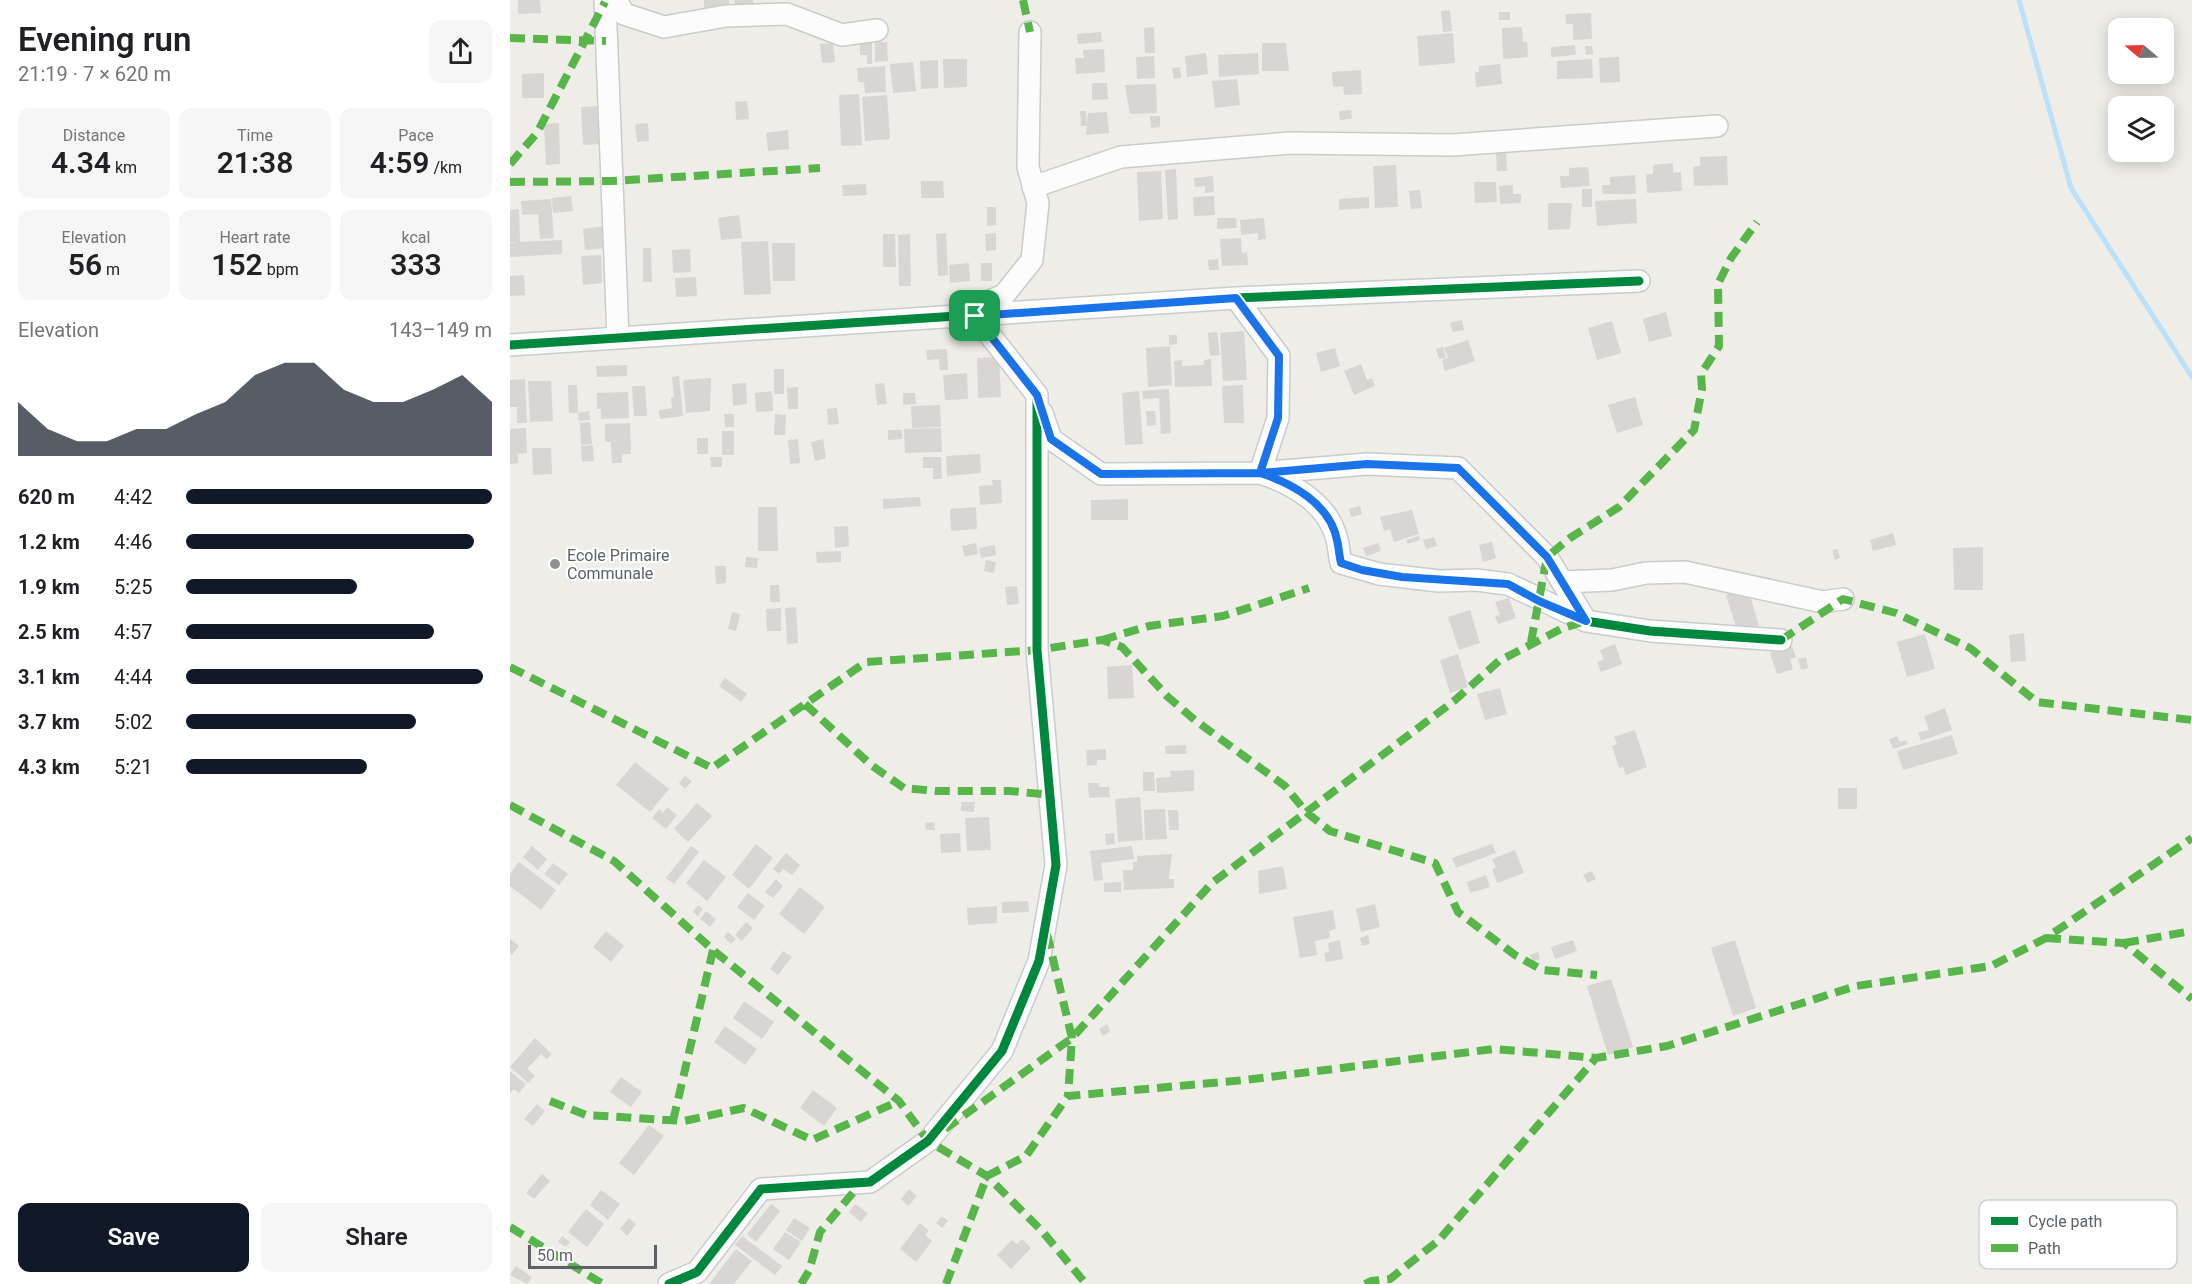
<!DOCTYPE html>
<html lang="en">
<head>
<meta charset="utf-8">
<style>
	body { margin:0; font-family:Roboto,sans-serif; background:#f6f6f6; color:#202124; height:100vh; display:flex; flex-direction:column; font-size:22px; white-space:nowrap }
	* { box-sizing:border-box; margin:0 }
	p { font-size:20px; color:#757577 }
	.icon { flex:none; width:33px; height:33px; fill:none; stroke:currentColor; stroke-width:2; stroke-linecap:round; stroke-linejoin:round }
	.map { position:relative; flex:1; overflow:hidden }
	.panel { display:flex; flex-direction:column; background:#fff; width:510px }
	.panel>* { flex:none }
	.needle { width:39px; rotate:289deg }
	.controls { position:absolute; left:1598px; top:18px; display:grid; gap:12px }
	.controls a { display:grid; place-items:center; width:66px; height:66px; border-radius:12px; background:#fff; box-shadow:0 3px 15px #0003; font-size:30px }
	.scale { position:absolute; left:18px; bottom:15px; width:129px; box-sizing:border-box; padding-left:6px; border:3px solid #5c6167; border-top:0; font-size:16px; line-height:21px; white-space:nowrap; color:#5c6167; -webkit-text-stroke:4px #fff; paint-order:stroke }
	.pin { position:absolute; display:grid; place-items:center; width:51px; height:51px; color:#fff; margin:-26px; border-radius:12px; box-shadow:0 3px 9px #0006 }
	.round { display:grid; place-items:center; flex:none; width:63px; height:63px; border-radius:12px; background:#f6f6f6 }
	.summary { display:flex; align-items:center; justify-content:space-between; height:102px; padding:0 18px }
	h1 { font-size:33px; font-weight:600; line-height:45px }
	.figures { display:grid; grid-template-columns:repeat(3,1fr); gap:9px; height:102px; padding:6px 18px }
	.figures div { display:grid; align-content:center; border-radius:12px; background:#f6f6f6; text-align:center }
	.figures b { font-size:30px; font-weight:600 }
	.figures small { font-size:16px; font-weight:400 }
	.figures p { font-size:16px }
	.chart { height:168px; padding:12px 18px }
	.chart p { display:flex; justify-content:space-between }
	.chart svg { width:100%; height:108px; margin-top:6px; fill:#111827; opacity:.7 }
	.action { display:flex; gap:12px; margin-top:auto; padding:12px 18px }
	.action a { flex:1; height:69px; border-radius:12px; background:#111827; color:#fff; font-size:24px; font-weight:600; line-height:69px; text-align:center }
	.action a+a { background:#f6f6f6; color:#202124 }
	ul { padding:0 18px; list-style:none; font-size:20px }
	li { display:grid; grid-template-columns:96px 72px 1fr; align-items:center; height:45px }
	li i { height:15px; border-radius:8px; background:#111827 }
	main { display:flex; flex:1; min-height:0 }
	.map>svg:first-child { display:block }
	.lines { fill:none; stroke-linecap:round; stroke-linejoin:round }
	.stream { stroke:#bce0f8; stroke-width:5 }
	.building { fill:#d7d6d3 }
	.minor-casing { stroke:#cacbca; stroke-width:24 }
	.minor { stroke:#fcfcfc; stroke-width:21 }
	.quiet { stroke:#58b549; stroke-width:8; stroke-dasharray:15 8; stroke-linecap:butt }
	.cycleway-casing { stroke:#fff; stroke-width:13 }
	.cycleway { stroke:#00873e; stroke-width:9 }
	.route-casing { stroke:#fff; stroke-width:12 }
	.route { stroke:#1a73e8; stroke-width:8 }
	.poi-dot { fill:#8f9294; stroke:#fff; stroke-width:2 }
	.labels { text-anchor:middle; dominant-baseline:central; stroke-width:4.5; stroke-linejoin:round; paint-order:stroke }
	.poi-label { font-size:16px; fill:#5c6167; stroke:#fff; text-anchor:start }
	.key { fill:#fff; stroke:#ced0d1; stroke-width:1.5 }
	.key-label { font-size:16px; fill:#5c6167 }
</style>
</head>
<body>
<main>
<section class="panel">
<div class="summary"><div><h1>Evening run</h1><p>21:19 · 7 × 620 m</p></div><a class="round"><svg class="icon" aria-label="share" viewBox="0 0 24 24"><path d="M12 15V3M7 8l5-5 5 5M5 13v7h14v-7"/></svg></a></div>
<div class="figures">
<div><p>Distance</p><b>4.34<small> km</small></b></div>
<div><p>Time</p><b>21:38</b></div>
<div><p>Pace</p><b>4:59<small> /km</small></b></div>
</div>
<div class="figures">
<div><p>Elevation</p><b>56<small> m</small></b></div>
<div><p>Heart rate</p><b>152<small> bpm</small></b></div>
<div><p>kcal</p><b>333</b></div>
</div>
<div class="chart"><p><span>Elevation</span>143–149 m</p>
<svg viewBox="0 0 160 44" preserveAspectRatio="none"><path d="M0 44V22L10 33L20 38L30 38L40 33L50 33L60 27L70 22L80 11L90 6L100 6L110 17L120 22L130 22L140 17L150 11L160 22V44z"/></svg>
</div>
<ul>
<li><b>620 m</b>4:42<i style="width:100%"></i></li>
<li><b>1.2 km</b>4:46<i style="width:94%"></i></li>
<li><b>1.9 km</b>5:25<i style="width:56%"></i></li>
<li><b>2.5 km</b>4:57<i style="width:81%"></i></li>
<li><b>3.1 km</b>4:44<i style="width:97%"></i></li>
<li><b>3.7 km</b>5:02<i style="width:75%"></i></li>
<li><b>4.3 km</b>5:21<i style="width:59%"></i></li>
</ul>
<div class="action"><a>Save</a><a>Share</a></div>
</section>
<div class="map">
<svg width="1682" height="1284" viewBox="0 0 1682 1284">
	<rect width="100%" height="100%" fill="#eeede8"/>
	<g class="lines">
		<!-- stream -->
		<path class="stream" d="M1509 0 1561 188 1682 377"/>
	</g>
	<!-- building -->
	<path class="building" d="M8 0H30L31 13 8 14Z
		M194 0H219L220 10 194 11Z
		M224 0H243L244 7 225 8Z
		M940 10 942 31 933 32 931 11Z
		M989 12H1000V20H989Z
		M1081 13 1082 39 1063 40V24H1056L1055 14Z
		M644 27 645 53H635L634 28Z
		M1012 27 1013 42H1017L1018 57 993 59 992 28Z
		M591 32 592 42 568 44 567 34Z
		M943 33 945 63 909 66 907 36Z
		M350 41H362V64H357V55H350Z
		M365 42H377L378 61 365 62Z
		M323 43 325 62 312 63 310 44Z
		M752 43H776L779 71H752Z
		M1065 45 1066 55 1041 57V47Z
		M1075 46H1082L1083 54 1076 55Z
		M594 49 595 72 566 74 565 58H574L573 50Z
		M696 53 698 74 677 77 675 56Z
		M748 53 749 74 709 77 708 55Z
		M644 56 645 78 627 79 626 57Z
		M1109 57 1110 82 1090 83 1089 58Z
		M433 59H457V87L434 88Z
		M1082 59 1083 78 1047 79V61Z
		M428 60V88L411 89 410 61Z
		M403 62 406 91 383 93 380 64Z
		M990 64 992 84 966 87 965 72H969V66Z
		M375 66 376 92 355 93 354 82H348L347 68Z
		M670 67 671 78 664 79 662 68Z
		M851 70 852 94 834 95 833 86 823 87 822 72Z
		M34 73V98H12V74Z
		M727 79 730 105 705 108 702 81Z
		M582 83H597L598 99 582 100Z
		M646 84 647 113 620 114 615 85Z
		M349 94 352 145 331 146 329 95Z
		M377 95 380 139 355 141 352 97Z
		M237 101 239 119 226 120 225 102Z
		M87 106 89 144 73 145 71 107Z
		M841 110 842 119 830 120 829 111Z
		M570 111H576L577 126H571Z
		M597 112 599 133 576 135 578 113Z
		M640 116H650V127L641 128Z
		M49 123 50 164 36 165 34 124Z
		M138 123 139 141 127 142 125 124Z
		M278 130 279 149 258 151 256 133Z
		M996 152 997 171H987L986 153Z
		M1217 156 1218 185 1184 186 1183 167 1190 166V157Z
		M1163 163V173L1171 172 1172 191 1137 193 1136 174H1143V165Z
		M886 165 888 207 865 208 863 166Z
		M1078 167 1080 186 1051 188 1050 176H1059V168Z
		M666 169 668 219 658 220 655 170Z
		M651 171 653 219 629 221 627 172Z
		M1125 175 1126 194H1093L1092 185H1100V177Z
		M703 176 704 192 695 193V186L685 187 684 178Z
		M411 181H433L434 198H411Z
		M964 182H986L987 202 965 203Z
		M356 184 357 195 333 196 332 185Z
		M1003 185V194H1011V203L990 204 989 186Z
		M1072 189H1082V207H1072Z
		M910 190 912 208 901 209 899 191Z
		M61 196 63 211 43 213 42 198Z
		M704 196 705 215 684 216 683 197Z
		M859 197V208L829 210V199Z
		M41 199 44 238 30 239 28 214 12 215 11 201Z
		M1126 199 1127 223 1087 226 1085 201Z
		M1038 203H1062L1060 229 1038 230Z
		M477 207H486V225L477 226Z
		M9 209 10 242 52 240V254L0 257V243H7L0 242V210Z
		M229 215 232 238 211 240 208 218Z
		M707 218H726L727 228 707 229Z
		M754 218 756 239 748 240V233L731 235 730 220Z
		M95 226 97 248 75 250 73 229Z
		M436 233 438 275 428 276 426 234Z
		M486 233V250L476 251 475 234Z
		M373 234H385L386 267H373Z
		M400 234 401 286H389L388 235Z
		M731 238 732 253 737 252 738 265 712 266 710 239Z
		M258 241 261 294 234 295 231 242Z
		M262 243H285V281H263Z
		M133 248H141L142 282H133Z
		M180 249 181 272 163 273 162 250Z
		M91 255 92 283 73 285 71 256Z
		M708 259 709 270H699L698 260Z
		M459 263 460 281 440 283 439 265Z
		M471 263H482V281H471Z
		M14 275 15 295 0 296V276Z
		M186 277 187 296 166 297 165 278Z
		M1156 312 1162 336 1139 342 1133 319Z
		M952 320 954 330 943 332 940 323Z
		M1102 321 1111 353 1087 360 1078 328Z
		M734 331 737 380 713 381 710 333Z
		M707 332 710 355 700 356 698 333Z
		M659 335H667V344L659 345Z
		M958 340 965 361 935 371 932 360 938 358 934 348Z
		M660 346 662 385 638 387 636 348Z
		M933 347 936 358 929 359 926 349Z
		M825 348 830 366 811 372 806 353Z
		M437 349 438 370H430L429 359 417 360 416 350Z
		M489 357 491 397 468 398 467 358Z
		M701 359 702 386 665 387 664 361 672 360V366L694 365V360Z
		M851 364 857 380 862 378 865 386 844 395 834 371Z
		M117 365V376L87 377 86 366Z
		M264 369H274V394H264Z
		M457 373 458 399 435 400 433 375Z
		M169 376 173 416 150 419 149 410 162 408 161 398 164 397 162 377Z
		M201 378 200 411 176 413 173 380Z
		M15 379 17 423H7V407H0V380Z
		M18 381H41L43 421 20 422Z
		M236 383 237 404 223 406 222 384Z
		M374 383 377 404 367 405 365 384Z
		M58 385H67L68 413 79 411 80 420 69 421 68 413H59Z
		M733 385 734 423H714L712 386Z
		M122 386H135L137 416H124Z
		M288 387V409H278L277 388Z
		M659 389 661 433 651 434 649 398 633 399 632 391Z
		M262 391 263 411 246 412 245 393Z
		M629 391 633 444 615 445 612 393Z
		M118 392 119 418 91 419V409H87V393Z
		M393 393H405L406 404 393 405Z
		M1125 397 1133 425 1107 433 1098 405Z
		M430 405 431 427 402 428 401 406Z
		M327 408 329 424 318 425 317 409Z
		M636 411H645L646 425 637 426Z
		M214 414H224V427H215Z
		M265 414 276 415 275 435H264Z
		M80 422 82 444 71 445 70 423Z
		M120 423 121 454H112V463H102L101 442H95V424Z
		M16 428 17 453 8 454V463L0 464V429Z
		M431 428 432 452 395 453 394 429Z
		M378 430H392V439L378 440Z
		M212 431H224V455H212Z
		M187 438H198V454H187Z
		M288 439 290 463 280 464 278 440Z
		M313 439 316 458 305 461 301 442Z
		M83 445 84 461 72 462 71 446Z
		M22 448H41L42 474 23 475Z
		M470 454 471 473 437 476 436 456Z
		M200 457H212V467H201Z
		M413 457H431L432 479H423V468H413Z
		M482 480H491L492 503 470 505 469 486 483 485Z
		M410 497 411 506 373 509V499Z
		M618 499V520H581V500Z
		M850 506 852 514 841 517 839 509Z
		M248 507H267L268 551H248Z
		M466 507 467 529 441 531 440 509Z
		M902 510 909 534 884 542 880 530 883 529 874 531 870 517Z
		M338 526 339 546 325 548 324 527Z
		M1383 533 1386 545 1363 551 1360 540Z
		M909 536 910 540 898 544 896 540Z
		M924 537 927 546 916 549 913 540Z
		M982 542 986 558 973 562 969 545Z
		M466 543 468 554 455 557 452 546Z
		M868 543 871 551 856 556 853 548Z
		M485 545 486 555 471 558 469 548Z
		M1473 547V590H1444L1443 548Z
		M1328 549 1330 558 1325 560 1322 550Z
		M331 551V562L307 563 306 552Z
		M236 557 248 558 247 568 235 567Z
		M476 560 486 562 484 573 474 571Z
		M205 566H216V583L206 584Z
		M260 585H269L270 602H260Z
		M507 586 509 604 497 605 495 587Z
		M1238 588 1249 626 1228 633 1216 595Z
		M999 598 1006 618 988 624 985 616 990 615 985 602Z
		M286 607 288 643 277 644 275 608Z
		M271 608V631H257L256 609Z
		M960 610 970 643 949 650 938 617Z
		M222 612 230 614 226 631 218 629Z
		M1514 633 1516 661 1501 662 1499 635Z
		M1415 634 1425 669 1397 677 1387 642Z
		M1105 644 1112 664 1091 672 1087 662 1094 660 1090 650Z
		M1282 646 1286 657 1280 659 1283 669 1267 674 1260 653Z
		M948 654 958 687 940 693 930 660Z
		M1296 657 1298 668 1291 670 1288 659Z
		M622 665 624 698 598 699 597 667Z
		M215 678 237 694 231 702 209 686Z
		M990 688 997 714 975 720 967 694Z
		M1435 708 1442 730 1411 741 1408 733 1419 730 1414 716Z
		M1125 730 1137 767 1116 775 1113 767 1109 768 1102 746 1107 744 1104 737Z
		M1442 735 1448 754 1393 770 1387 751Z
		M1387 736 1390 742 1396 740 1398 744 1383 749 1379 739Z
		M676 745 677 754H656L655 746Z
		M596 749V760H587V765L577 766 576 750Z
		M125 762 159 789 140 812 106 785Z
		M684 770V791L647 793 646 778 661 777 660 771Z
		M633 772H644L645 791H633Z
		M175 776 182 781 175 789 169 783Z
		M578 783H589V787H599L600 797 579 798Z
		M1328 788H1347V809H1328Z
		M630 797 633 840 608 842 605 799Z
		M451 802H465L464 812 451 811Z
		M187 803 202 816 178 842 164 829Z
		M157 807 167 815 156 829 142 818 149 809 153 813Z
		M655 809 657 839 635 840 634 810Z
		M658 810H668L669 830H659Z
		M479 817 481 850 457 851 455 818Z
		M424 822 425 830H416L415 823Z
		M450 833 451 852 431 853 430 834Z
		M604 833 605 844 596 845 595 834Z
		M246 844 263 858 239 889 222 875Z
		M982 844 986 853 946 868 942 858Z
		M22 846 37 859 28 870 13 857Z
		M181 846 189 852 164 884 156 878Z
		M622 846 624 859 591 863 593 880 584 881 580 851Z
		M1005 850 1014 873 987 883 982 869 986 868 982 859Z
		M276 853 290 865 282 875 273 869 269 874 263 869Z
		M662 854 659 879H664V888L614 890 613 870H623V862H627V856Z
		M194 860 216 877 197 901 176 883Z
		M9 862 46 890 31 910 0 886V874Z
		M43 863 58 874 49 885 34 874Z
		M773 866 777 889 749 894 748 871Z
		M1082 871 1086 879 1078 883 1073 875Z
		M976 875 980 887 960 893 957 882Z
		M266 879 273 886 263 898 255 892Z
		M611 882V892H594V883Z
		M290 887 315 907 294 934 269 914Z
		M238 893 255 906 244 920 227 907Z
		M518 901 519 912 492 913V902Z
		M865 904 870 927 851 932 846 909Z
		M188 905 193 909 188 916 183 912Z
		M487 906V923L458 925 457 908Z
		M823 910 826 929 819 931 820 938 805 941 807 955 790 958 783 917Z
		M196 911 206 919 200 927 190 919Z
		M236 922 243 928 232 941 225 935Z
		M96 931 114 946 101 962 83 947Z
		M218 932 226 939 221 944 214 937Z
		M858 935 860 944 852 946 850 938Z
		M0 939 9 946 2 955 0 953Z
		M830 940 833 959 816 962 814 953 819 952 818 943Z
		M1063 940 1067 951 1045 959 1041 947Z
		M1225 940 1246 1008 1223 1016 1201 948Z
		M273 951 282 957 268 975 260 969Z
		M1028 952 1030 959 1023 962 1020 955Z
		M1101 979 1123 1047 1098 1055 1077 986Z
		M234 1001 264 1022 252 1039 223 1018Z
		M597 1024 600 1031 593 1036 589 1029Z
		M215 1026 247 1049 235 1065 204 1042Z
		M25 1038 42 1054 37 1059 31 1054 17 1069 25 1076 18 1083 0 1067Z
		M0 1071 16 1084 9 1093 4 1089 0 1093Z
		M111 1077 132 1092 121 1107 100 1092Z
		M303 1090 327 1108 314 1126 290 1108Z
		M27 1104 35 1111 23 1126 14 1119Z
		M139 1125 154 1136 124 1175 109 1163Z
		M32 1174 40 1181 24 1199 16 1193Z
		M399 1189 407 1196 398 1206 391 1199Z
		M91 1190 110 1204 98 1220 80 1205Z
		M261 1204 270 1211 246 1242 237 1234Z
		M345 1204 358 1213 351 1222 339 1212Z
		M76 1209 94 1224 77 1247 58 1232Z
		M432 1216 438 1221 432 1228 426 1223Z
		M119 1218 126 1224 117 1236 110 1229Z
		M284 1218 300 1228 292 1241 276 1230Z
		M410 1223 419 1231 415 1235 422 1241 406 1262 390 1249Z
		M275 1232 291 1242 279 1260 263 1249Z
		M52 1236 60 1242 56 1247 48 1242Z
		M232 1236 272 1266 265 1275 225 1245Z
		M512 1239 521 1248 501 1269 487 1255 502 1240 507 1244Z
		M226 1249 242 1261 224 1284H199Z
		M6 1266 22 1277 17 1284 0 1275Z"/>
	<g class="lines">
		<defs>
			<path id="minor" d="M95 0 108 338
				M106 0 114 14 154 27 216 16 277 14 332 35 367 30
				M523 187 611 157 780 143 943 145 1207 126
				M726 298 769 356 768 418 750 473C782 483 819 504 827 540 829 547 829 555 831 563L869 574 929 581 966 580 998 584 1076 621
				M457 310 494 295 522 260 528 203 518 167 520 32
				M0 345 726 298 1129 281
				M532 413 541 439 591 474 750 473 857 464 948 468 1037 557 1076 621 1140 631 1271 640
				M1052 582 1102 580 1136 573 1175 572 1313 602 1333 599
				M159 1284 187 1272 251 1189 360 1182 418 1141 492 1051 529 961 546 865 527 650V395L465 316"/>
		</defs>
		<!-- minor casing -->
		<use href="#minor" class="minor-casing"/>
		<!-- minor -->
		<use href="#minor" class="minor"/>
		<!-- quiet -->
		<path class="quiet" d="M513 0 520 32
			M0 38 96 41
			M0 164 27 133 95 2
			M0 182 102 181 310 168
			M592 640 639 626 713 616 799 588
			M1271 640 1333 599 1386 613 1460 648 1527 702 1682 720
			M1021 642 1037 557 1060 538 1109 507 1184 430 1192 389 1191 374 1209 346 1208 284 1221 258 1247 222
			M0 667 202 768 356 662 527 650 592 640 612 647 658 697 686 721 775 786 796 812 820 831 925 863 948 912 1005 955 1032 970 1087 975
			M295 704 361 765 394 788 426 791H500L541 795
			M0 805 104 861 203 950 389 1101 418 1141 477 1176 532 1231 576 1284
			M537 934 562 1038 558 1096
			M1536 938 1614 943 1682 999
			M1614 943 1682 931
			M40 1101 76 1115 174 1121 234 1108 302 1140 389 1101
			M163 1121 203 950
			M435 1129 562 1038 702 883 944 701 989 661 1053 628 1076 621
			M0 1227 93 1284
			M291 1284 299 1271 310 1232 351 1183
			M436 1284 477 1176 516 1156 558 1096 735 1080 984 1049 1086 1058 1157 1046 1346 986 1481 966 1536 938 1682 838
			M855 1284 861 1281 880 1279 929 1240 1086 1058"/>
		<defs>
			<path id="cycleway" d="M0 345 726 298 1129 281
				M531 409 541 439 591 474 750 473 857 464 948 468 1037 557 1076 621 1140 631 1271 640
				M159 1284 187 1272 251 1189 360 1182 418 1141 492 1051 529 961 546 865 527 650V395L465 316"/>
		</defs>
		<!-- cycleway casing -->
		<use href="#cycleway" class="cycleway-casing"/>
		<!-- cycleway -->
		<use href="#cycleway" class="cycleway"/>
	</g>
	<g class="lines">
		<defs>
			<path id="route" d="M465 316 527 395 541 439 591 474 750 473 857 464 948 468 1037 557 1076 621 1029 601 998 584 892 577 852 570 831 563C829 555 829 548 827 540 820 504 782 483 750 473L768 418 769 356 726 298 465 316"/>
		</defs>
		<!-- route casing -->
		<use href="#route" class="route-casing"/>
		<!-- route -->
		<use href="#route" class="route"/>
	</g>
	<!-- markers -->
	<circle class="poi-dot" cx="45" cy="564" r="6"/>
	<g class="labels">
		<!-- poi labels -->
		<g class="poi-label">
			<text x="57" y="555">Ecole Primaire<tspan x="57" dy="18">Communale</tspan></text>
		</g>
	</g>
	<!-- legend -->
	<rect x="1469" y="1200" width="198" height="69" rx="9" class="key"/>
	<rect x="1481" y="1217" width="27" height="8" fill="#00873e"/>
	<rect x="1481" y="1244" width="27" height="8" fill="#58b549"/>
	<g class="key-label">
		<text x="1518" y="1227">Cycle path</text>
		<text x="1518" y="1254">Path</text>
	</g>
</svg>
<div class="controls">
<a><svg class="needle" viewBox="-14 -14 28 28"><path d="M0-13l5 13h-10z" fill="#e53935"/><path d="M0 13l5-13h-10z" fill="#757577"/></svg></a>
<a><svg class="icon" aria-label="layers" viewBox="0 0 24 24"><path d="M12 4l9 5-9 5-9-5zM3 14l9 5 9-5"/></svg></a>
</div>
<div class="scale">50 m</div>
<div class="pin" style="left:465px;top:316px;background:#1e9e55"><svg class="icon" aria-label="arrive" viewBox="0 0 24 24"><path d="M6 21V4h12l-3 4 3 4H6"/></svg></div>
</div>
</main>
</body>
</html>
